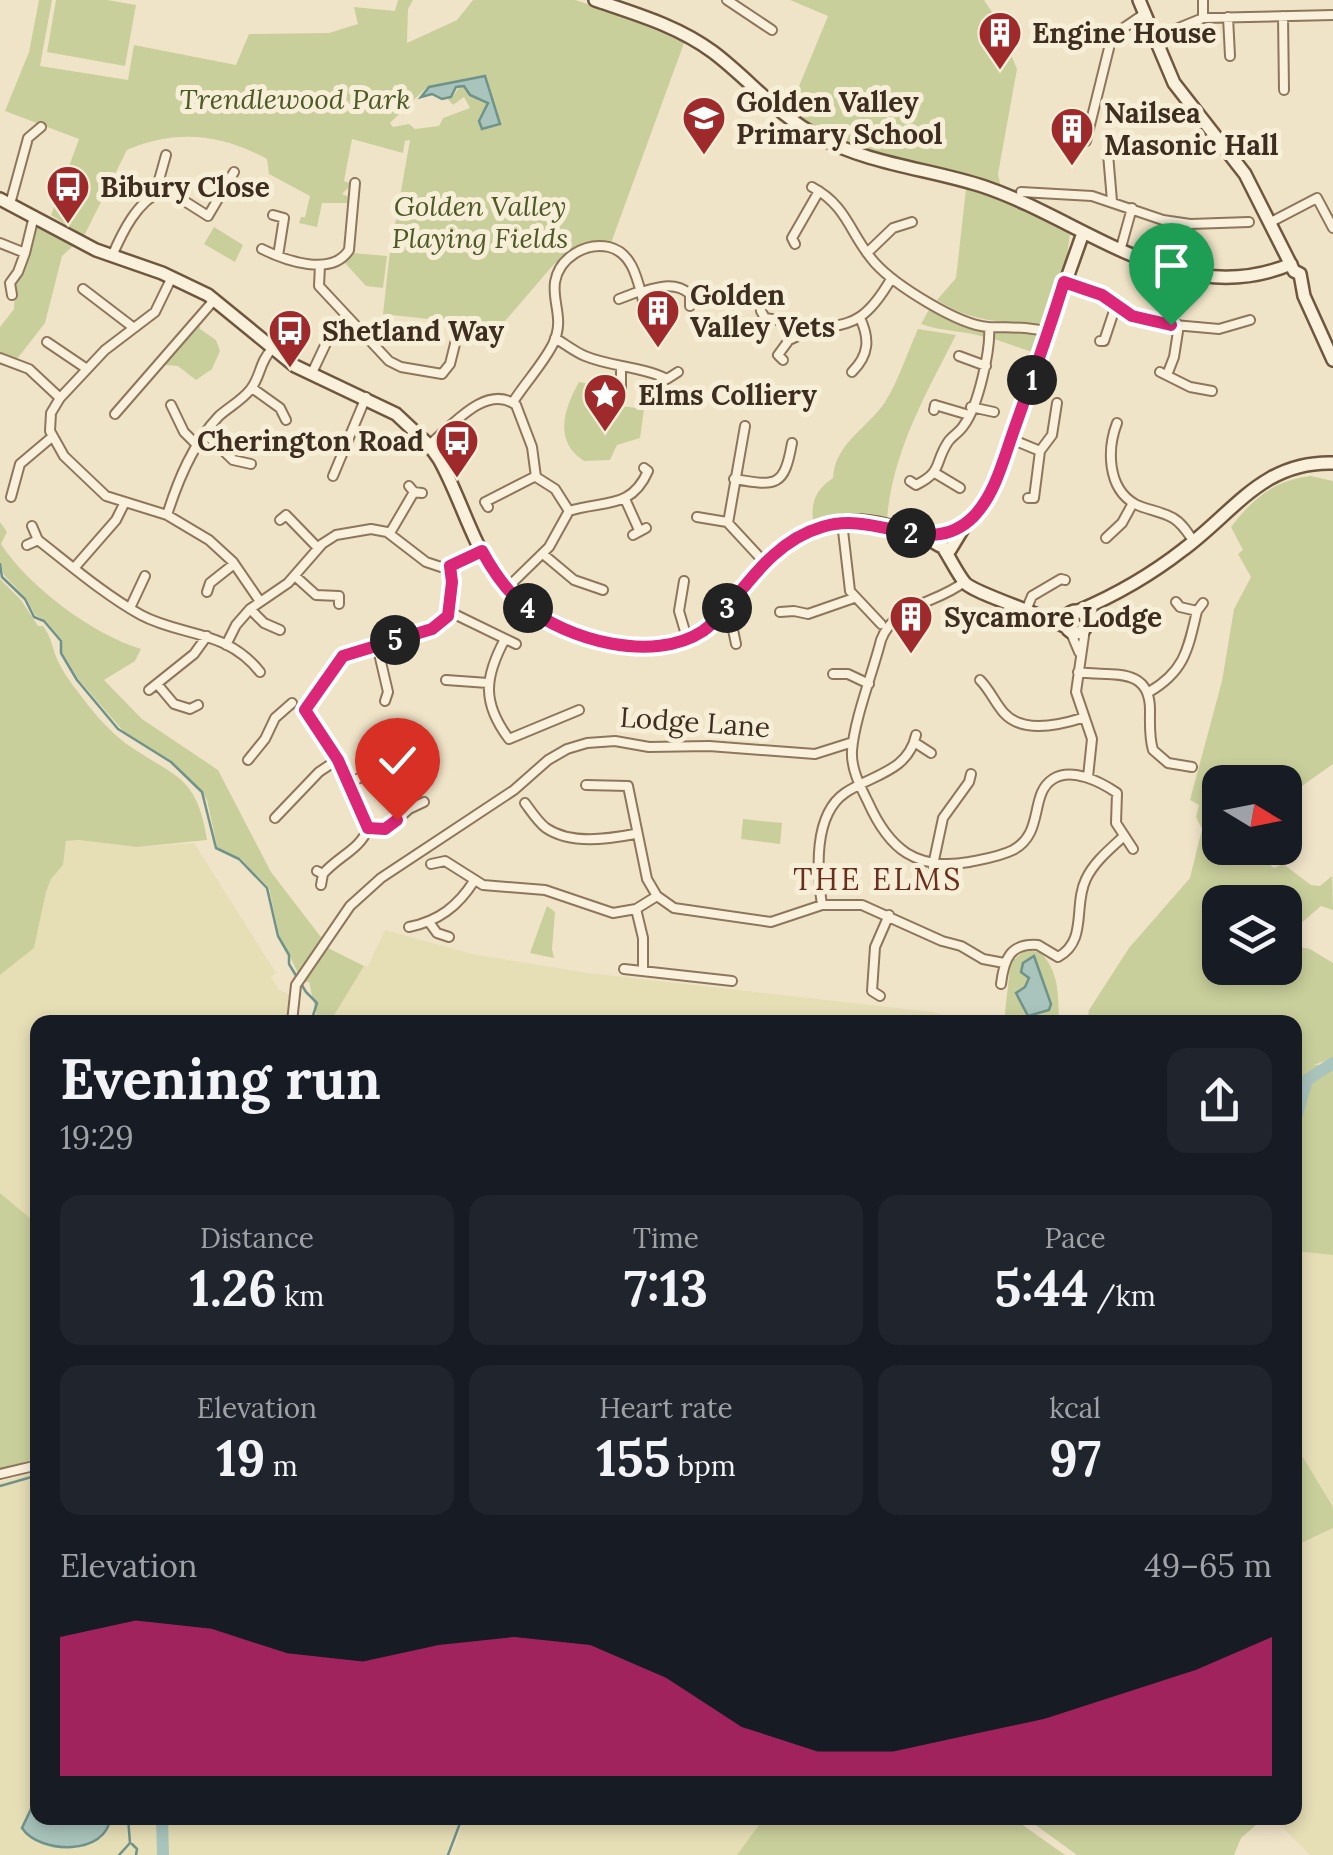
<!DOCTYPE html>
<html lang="en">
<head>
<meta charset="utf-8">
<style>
	body { margin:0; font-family:Lora,serif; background:#20242c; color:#f1f3f6; height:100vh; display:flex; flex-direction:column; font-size:38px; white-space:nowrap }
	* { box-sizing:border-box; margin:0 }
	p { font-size:32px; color:#9ea1a6 }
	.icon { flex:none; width:55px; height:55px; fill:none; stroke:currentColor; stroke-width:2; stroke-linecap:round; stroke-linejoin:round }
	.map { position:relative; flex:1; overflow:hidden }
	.side { position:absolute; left:30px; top:1015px; width:1272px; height:810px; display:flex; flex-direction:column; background:#171b24; border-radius:20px; box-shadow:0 5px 15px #0003 }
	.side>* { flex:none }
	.needle { width:65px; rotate:100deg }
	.controls { position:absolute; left:1202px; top:765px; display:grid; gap:20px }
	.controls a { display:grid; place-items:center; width:100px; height:100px; border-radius:20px; background:#171b24; box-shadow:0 5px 15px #0003; font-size:50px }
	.pin { position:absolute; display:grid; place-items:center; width:85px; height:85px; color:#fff; margin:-102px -42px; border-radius:50% 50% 50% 0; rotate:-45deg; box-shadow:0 0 10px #0007 }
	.pin .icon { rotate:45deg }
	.km { position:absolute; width:50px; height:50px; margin:-25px; border-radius:50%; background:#222; color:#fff; font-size:28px; line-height:50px; text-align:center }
	.round { display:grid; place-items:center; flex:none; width:105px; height:105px; border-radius:20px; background:#20242c }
	.overview { display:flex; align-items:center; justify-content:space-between; height:170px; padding:0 30px }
	h1 { font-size:55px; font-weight:800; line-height:75px }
	.figures { display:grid; grid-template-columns:repeat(3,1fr); gap:15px; height:170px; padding:10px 30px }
	.figures div { display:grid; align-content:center; border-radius:20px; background:#20242c; text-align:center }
	.figures b { font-size:50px; font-weight:800 }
	.figures small { font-size:28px; font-weight:400 }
	.figures p { font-size:28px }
	.chart { height:280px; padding:20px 30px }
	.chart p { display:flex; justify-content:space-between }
	.chart svg { width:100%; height:180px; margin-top:10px; fill:#db2777; opacity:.7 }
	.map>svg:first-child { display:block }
	.farmland { fill:#e6deb5 }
	.green { fill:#c9cf9b; fill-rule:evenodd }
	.water { fill:#a9c4bc; stroke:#6f938a; stroke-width:2.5 }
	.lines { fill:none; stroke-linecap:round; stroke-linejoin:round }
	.stream { stroke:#6f938a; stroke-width:2.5 }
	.river { stroke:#a9c4bc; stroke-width:12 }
	.street-casing { stroke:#8d765c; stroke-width:12 }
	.secondary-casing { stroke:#6f573f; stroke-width:16 }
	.street { stroke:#faf1dc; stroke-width:8 }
	.secondary { stroke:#faf1dc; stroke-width:11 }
	.route-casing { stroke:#fff; stroke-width:20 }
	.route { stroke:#db2777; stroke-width:12 }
	.labels { text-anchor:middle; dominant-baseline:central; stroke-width:10; stroke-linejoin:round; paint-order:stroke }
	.poi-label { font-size:28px; font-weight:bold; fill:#3d2e20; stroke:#f7eed8; text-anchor:start }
	.park-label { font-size:28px; font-style:italic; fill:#4d5a26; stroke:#f7eed8 }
	.street-label { font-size:28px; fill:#3d2e20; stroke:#f7eed8 }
	.neighbourhood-label { font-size:30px; letter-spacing:2.5px; fill:#6b2e1e; stroke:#f7eed8 }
</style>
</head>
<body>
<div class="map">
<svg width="1333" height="1855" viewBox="0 0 1333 1855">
	<rect width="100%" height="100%" fill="#f0e4c8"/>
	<!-- farmland -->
	<path class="farmland" d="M79 840 137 847 194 843 276 973 271 977 279 990 289 994 287 1022H38L37 1225 0 1193V975L34 948 46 892 50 879 63 865 66 841Z
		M385 930 472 954 588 973 932 1012 961 1019V1022H330L364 966H368Z
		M1295 1251 1333 1255V1507L1295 1444Z
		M37 1471 38 1818H159V1855H0V1482Z
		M1333 1528V1855H1310L1273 1818H1295V1546Z
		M165 1818H462L448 1855H166Z
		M465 1818H764L737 1855H451Z"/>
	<!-- green -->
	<path class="green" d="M39 0H52L40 66 128 80 134 45 236 65 249 34 329 33 358 24 354 7 395 11 398 0H413L408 9 407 43 457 20 473 0H575L627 17 684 43 611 243C582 240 578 257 554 264L500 327 383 314 389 259 410 140 405 141 403 153 352 139 344 181 352 184 342 194 349 197 350 203H322L317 227 299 223 301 217H305L310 196 269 174 267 159C220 134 177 129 127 150L84 236 51 215 79 139 5 111 29 52ZM485 77 500 124 484 129 479 124 488 103 470 96 466 87 461 85 453 96 447 98 453 105 464 97 470 108 443 118 439 126 415 129 409 124 393 127 390 123 426 88Z
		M56 0H107L136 5 125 66 47 52Z
		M790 0H984L994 15 1017 69 998 174 1001 188 870 151 836 139 791 114 788 102 795 96 828 16Z
		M966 189 1016 205 1070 234 1067 256 1043 324C1002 322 973 323 937 300L956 278Z
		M41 224 74 245 62 256 45 323 17 359 0 354V327L14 309 15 284 26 265 32 229Z
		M214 227 243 245 235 262 204 244Z
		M353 253 387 256 383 288 366 286 345 263Z
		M931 306 959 323 985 331 988 338C964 330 942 332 921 324Z
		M199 324 200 329 216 340 220 351 212 369 196 380 178 366 165 365 186 336Z
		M918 329 956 335C926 394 892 452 887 520L831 518 813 523C811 502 815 490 833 478 835 443 867 429 885 402 899 380 907 353 918 329Z
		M996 330 1034 332 1039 342 1035 353 994 339Z
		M579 382 600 386V403L644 409 640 438 617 445 610 460 584 461C553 441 564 409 579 382Z
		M1311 476 1333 481V764L1285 798V782H1220V848H1245L1274 868 1283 864 1311 885 1320 886 1332 876 1333 910 1321 906 1285 937V902H1220V968H1285V944L1310 949 1333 963V1058L1314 1065 1333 1064V1255L1295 1251V1022H1087L1089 1010 1129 948 1190 878 1202 829 1196 817 1199 805 1190 800 1222 681 1234 609 1251 577 1238 554 1243 550 1231 527C1253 498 1275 480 1311 476Z
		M0 522 7 532 1 544C28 586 92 634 141 649L135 661 104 680 142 719 218 770 271 872 324 941 299 975 279 935 269 888 240 858 217 847 207 800 202 792 171 761 124 732 79 680 62 652V640L45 620 35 615 26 598 4 575 0 562Z
		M0 579 21 600 38 626H43C52 637 52 649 58 661 62 670 69 680 75 688 89 707 108 731 128 745 176 778 197 775 207 840L137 847 79 840 66 841 63 865 51 879 46 892 34 948 0 975Z
		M743 819 782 823 780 844 741 839Z
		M547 906 555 912 552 949 554 958 530 953Z
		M326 947 364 966 330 1022H318L309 982H302Z
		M1026 950 1040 952C1060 972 1058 996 1059 1022H1004L1010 967 1013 960ZM1034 960 1050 1000 1043 1012 1030 1016 1025 1013 1016 994 1027 985 1029 977 1023 973Z
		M0 1193 38 1225 37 1458 0 1470Z
		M1295 1444 1333 1507V1528L1295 1546Z
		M764 1818H1013L1065 1855H737Z
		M1026 1818H1264L1241 1838 1234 1855H1077Z"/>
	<!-- water -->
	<path class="water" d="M485 76 500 124 482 129 479 121 488 103 470 95 464 86 456 87 451 97 442 99 432 94 421 97 429 87Z
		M1034 956 1051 1004 1049 1010 1028 1016 1016 993 1025 987 1029 978 1021 972 1023 963Z
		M32 1807 37 1808 38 1818H110C107 1855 40 1855 22 1828Z"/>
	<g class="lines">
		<!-- stream -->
		<path class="stream" d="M0 564 2 577 25 599 34 617 44 621 61 641V653L77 680 118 729 171 762 202 792 216 848 239 859 267 888 278 936 289 955V964L306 992 317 1003 311 1022
			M0 1486 35 1476
			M132 1844 137 1849 136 1855
			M119 1855 130 1843 128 1818
			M448 1855 462 1818"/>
		<!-- river -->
		<path class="river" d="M1295 1121 1307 1080 1333 1063
			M162 1818 163 1855"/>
		<defs>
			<path id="street" d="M727 0 772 30
				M1283 16 1284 90
				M1228 17 1230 56
				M1203 18V0
				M1154 38 1203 18 1333 15
				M1086 141 1111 40 1122 29 1144 14
				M812 187C848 206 850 235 875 263 895 285 958 325 988 327 1013 328 1023 326 1049 332
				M162 191 159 180 166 155
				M1021 192 1092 196 1163 220 1190 224 1249 222
				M1112 201 1108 154 1113 148 1131 147
				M10 204 28 138 41 127
				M273 215 284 218 278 256
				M1271 222 1317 198 1333 228
				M0 243 25 253 34 216
				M795 244 792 238 819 191
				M262 249C286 261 332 277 349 250L355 183
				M1120 251 1132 208
				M867 253 893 228 912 222
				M112 256C122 233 137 201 162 191L178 197 208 216 234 172
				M320 265 319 286 389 361 401 367 442 374 450 364 458 332
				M172 277 155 312 105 350 60 398 51 413 50 431 64 456 106 496 167 515 209 540 233 562 259 600
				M1064 283 1102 295 1133 316 1163 324 1219 329 1250 320
				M83 289 134 328
				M641 292C658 287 675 281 690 294V306
				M12 295 10 283 18 272 25 253
				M619 299 640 291
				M765 318 784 321 796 336
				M761 324 765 318 761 311
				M555 338C565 344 575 352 585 356 611 367 641 366 667 379L678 372
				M1100 341H1104L1116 305
				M47 342 87 369
				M959 356 986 366
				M0 358 29 369 60 398
				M783 360 778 355 789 340C840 315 855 341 891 279
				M621 366V395
				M852 372C869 355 870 339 860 318
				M1160 372 1190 387 1212 391
				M311 375 329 337 348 318
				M1167 375 1174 357 1179 325
				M252 388 280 408 286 420
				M513 402C525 383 543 364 553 344 565 319 552 304 555 282 559 258 585 242 609 247 634 253 638 283 644 304
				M171 405 184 432 197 445
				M971 407 994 412
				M934 410 935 405 969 415
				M115 414 215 299
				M1117 423C1107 449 1107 488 1135 504 1147 510 1161 511 1173 518 1182 523 1188 533 1194 542
				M745 426 728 523 765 563
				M205 433 233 460 251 464
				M1011 439 1040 451
				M429 445C452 426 486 383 516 405L532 447 536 477 555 489 569 511 549 547 507 588
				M935 473 960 488
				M333 476 366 397
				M734 479C776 486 784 488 792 443
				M910 481 916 485C943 472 934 463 948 442 952 436 960 432 964 425 978 407 991 349 989 327
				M409 486 414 492 422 493
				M11 497 20 464 52 437
				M1028 498H1034L1040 451 1052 435 1057 403
				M625 499 639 530
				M488 507 485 502 536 476
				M569 511C604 500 631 510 648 471L644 468
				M167 515C178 480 193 443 219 416 229 407 241 401 250 390 261 377 259 362 272 349
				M697 517 727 522
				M280 520 286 515 318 548
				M842 522 850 591 881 624
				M390 533 414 492
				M633 535 646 528
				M1106 538 1122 523 1133 503
				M38 540C70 565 105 595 141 615 182 637 226 629 260 672
				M27 545 38 540 32 526
				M543 554 574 580 603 590
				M75 567 116 520 124 504
				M295 576 316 595 339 596V604
				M684 581 679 611 687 638
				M964 582C937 604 895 603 881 640 873 672 854 720 852 751 851 769 860 786 868 802 889 849 916 871 969 862 984 859 999 857 1013 850 1045 833 1029 794 1053 779 1072 767 1101 782 1117 793L1116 823 1133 849
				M207 592 210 583 234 564
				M1176 602 1180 607 1197 611 1203 603
				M130 608 145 576
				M1027 608 1032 596 1061 579 1065 580
				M250 609 264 623 280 630
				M450 612 516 644
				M780 612 794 611 808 614 854 598
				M721 614 732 625 736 644
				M1085 629 1076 692 1092 739 1088 777
				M1071 633 1079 652
				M505 639C484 678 482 703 509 739L579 710
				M226 645 236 625 250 609 288 583 322 544 336 535 371 529 387 532 426 562 441 567 453 566 482 551
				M377 645 388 692 385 701
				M1078 672C1110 677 1150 665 1150 710 1150 724 1149 737 1153 750L1168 763 1192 767
				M833 674H848L869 684
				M446 680 488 683
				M980 680C990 690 995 703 1004 713 1023 734 1060 725 1082 718
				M158 685 174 704 190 709 198 705
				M149 690 194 654 207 636
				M1149 692C1185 671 1188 649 1197 611
				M914 742 931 753
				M248 760 265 739 275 718 292 703
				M348 784 416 748
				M586 785 628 786 647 879 657 896 674 908 771 922 822 905H862L942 941 961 946 983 959 1004 963
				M525 803C531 811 538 822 546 828 571 845 608 839 635 834
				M275 818 319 772 337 760
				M368 828C360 798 329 735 306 713V707L345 655 432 629 448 616 452 582 451 566
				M368 828H388L409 809 424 802
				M431 864 445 861 483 885 545 890 613 913 636 909 657 896
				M933 865 943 818 969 782 971 774
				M317 871 323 874 321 885
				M323 874C337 857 361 849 368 828
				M822 905C817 872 813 815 845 793 871 775 908 772 916 735
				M636 909 643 938V970
				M429 922 437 933 449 937
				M409 927C439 921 458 906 474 881
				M624 969 732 981
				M1001 984C1004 959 1010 943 1038 945L1058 957C1088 941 1073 905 1086 879 1094 862 1110 849 1123 837
				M880 996 872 991 875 947 889 915
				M292 1022 296 985 350 906 381 878 514 790 548 760 567 749 587 743 615 741 649 747 709 746 815 754 853 742
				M0 1474 38 1465"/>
			<path id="secondary" d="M595 0C636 14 678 26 713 52 749 79 778 116 819 137 871 165 931 169 985 187 1085 221 1180 311 1291 264
				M1139 0 1174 83 1245 174 1294 271 1300 274 1304 296 1333 360
				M0 199 96 250 162 273 208 295 295 366 396 414 429 445 439 459C460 496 471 541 496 575 536 630 656 677 713 623 753 585 775 537 833 523 864 516 902 528 930 540 937 544 942 548 950 550L967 522
				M924 536C956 538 976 518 991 492L1083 233
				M944 549C951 560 957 573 965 583 974 593 1046 616 1066 627
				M1065 622a11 11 0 1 1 22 0a11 11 0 1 1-22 0Z
				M1078 611C1116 595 1152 574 1184 549 1235 511 1263 461 1333 463"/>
		</defs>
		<!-- street casing -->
		<use href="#street" class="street-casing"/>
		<!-- secondary casing -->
		<use href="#secondary" class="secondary-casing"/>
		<!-- street -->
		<use href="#street" class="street"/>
		<!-- secondary -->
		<use href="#secondary" class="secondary"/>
	</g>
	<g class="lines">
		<defs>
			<path id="route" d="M397 820 385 829 368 828 338 760 305 710 343 656 432 629 448 616 452 582 450 566 482 551C493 571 506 591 524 605 567 640 653 664 703 631 716 622 725 609 735 598 759 568 784 538 822 527 878 509 930 561 974 516 996 493 1004 457 1015 427 1032 379 1049 331 1064 282L1102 295 1132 316 1171 325"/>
		</defs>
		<!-- route casing -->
		<use href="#route" class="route-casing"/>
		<!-- route -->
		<use href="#route" class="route"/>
	</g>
	<!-- icons -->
	<defs>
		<symbol id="building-pin" viewBox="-11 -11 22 30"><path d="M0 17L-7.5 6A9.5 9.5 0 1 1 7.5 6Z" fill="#9e2a2b" stroke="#f7eed8"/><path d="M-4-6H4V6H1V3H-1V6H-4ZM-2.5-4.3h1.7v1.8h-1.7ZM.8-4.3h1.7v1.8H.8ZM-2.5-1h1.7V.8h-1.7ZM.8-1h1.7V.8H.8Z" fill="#fff"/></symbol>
		<symbol id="school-pin" viewBox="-11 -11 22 30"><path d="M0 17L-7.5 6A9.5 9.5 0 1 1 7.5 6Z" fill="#9e2a2b" stroke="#f7eed8"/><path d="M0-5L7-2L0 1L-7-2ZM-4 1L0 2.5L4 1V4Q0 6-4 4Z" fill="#fff"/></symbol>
		<symbol id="bus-pin" viewBox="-11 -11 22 30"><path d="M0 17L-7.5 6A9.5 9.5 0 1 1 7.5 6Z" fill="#9e2a2b" stroke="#f7eed8"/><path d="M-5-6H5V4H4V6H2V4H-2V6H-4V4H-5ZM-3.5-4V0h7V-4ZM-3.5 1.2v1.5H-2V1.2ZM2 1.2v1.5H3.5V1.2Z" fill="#fff"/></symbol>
		<symbol id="sight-pin" viewBox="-11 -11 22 30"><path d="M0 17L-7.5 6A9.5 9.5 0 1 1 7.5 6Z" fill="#9e2a2b" stroke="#f7eed8"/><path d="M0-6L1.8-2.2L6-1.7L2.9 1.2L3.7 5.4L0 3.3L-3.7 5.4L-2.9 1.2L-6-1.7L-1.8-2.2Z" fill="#fff"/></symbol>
	</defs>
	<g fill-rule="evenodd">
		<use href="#building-pin" x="975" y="8" width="50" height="68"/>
		<use href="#school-pin" x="679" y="93" width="50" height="68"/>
		<use href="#building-pin" x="1047" y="104" width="50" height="68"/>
		<use href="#bus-pin" x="43" y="162" width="50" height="68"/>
		<use href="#building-pin" x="633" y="286" width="50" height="68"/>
		<use href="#bus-pin" x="265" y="306" width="50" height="68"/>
		<use href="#sight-pin" x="580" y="370" width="50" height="68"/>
		<use href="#bus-pin" x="432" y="416" width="50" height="68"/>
		<use href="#building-pin" x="886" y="592" width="50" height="68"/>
	</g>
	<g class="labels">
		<!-- poi labels -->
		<g class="poi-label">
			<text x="1032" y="33">Engine House</text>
			<text x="736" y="102">Golden Valley<tspan x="736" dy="32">Primary School</tspan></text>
			<text x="1104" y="113">Nailsea<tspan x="1104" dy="32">Masonic Hall</tspan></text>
			<text x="100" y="187">Bibury Close</text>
			<text x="690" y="295">Golden<tspan x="690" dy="32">Valley Vets</tspan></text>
			<text x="322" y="331">Shetland Way</text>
			<text x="638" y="395">Elms Colliery</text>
			<text x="424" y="441" text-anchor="end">Cherington Road</text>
			<text x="944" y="617">Sycamore Lodge</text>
		</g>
		<!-- park labels -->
		<g class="park-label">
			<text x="295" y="99">Trendlewood Park</text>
			<text x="480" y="206">Golden Valley<tspan x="480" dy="32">Playing Fields</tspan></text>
		</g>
		<!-- street labels -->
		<g class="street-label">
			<text transform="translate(695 722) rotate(4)">Lodge Lane</text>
		</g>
		<!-- neighbourhood labels -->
		<g class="neighbourhood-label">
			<text x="878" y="879">THE ELMS</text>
		</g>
	</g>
</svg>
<div class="controls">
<a><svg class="needle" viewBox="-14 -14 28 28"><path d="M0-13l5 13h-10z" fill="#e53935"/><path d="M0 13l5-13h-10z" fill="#9ea1a6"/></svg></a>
<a><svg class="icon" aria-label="layers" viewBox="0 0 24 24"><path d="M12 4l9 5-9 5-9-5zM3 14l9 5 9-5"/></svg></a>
</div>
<div class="pin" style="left:1171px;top:325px;background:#1e9e55"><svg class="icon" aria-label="arrive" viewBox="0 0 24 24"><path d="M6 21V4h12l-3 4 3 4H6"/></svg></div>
<div class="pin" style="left:397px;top:820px;background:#d93025"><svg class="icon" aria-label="check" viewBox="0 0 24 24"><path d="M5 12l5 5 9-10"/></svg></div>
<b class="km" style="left:1032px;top:380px">1</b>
<b class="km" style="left:911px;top:533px">2</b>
<b class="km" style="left:727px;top:608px">3</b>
<b class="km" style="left:528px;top:608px">4</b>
<b class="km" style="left:395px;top:640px">5</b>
<section class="side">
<div class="overview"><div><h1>Evening run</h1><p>19:29</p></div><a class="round"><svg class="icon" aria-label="share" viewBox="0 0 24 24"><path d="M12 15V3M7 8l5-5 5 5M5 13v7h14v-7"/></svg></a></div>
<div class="figures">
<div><p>Distance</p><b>1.26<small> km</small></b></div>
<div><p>Time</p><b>7:13</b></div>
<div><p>Pace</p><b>5:44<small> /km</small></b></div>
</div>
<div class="figures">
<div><p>Elevation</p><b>19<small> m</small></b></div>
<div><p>Heart rate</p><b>155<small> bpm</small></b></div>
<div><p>kcal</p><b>97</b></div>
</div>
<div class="chart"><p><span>Elevation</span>49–65 m</p>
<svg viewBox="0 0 160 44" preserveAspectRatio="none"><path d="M0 44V10L10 6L20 8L30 14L40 16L50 12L60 10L70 12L80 20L90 32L100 38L110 38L120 34L130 30L140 24L150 18L160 10V44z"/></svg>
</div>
</section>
</div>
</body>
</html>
